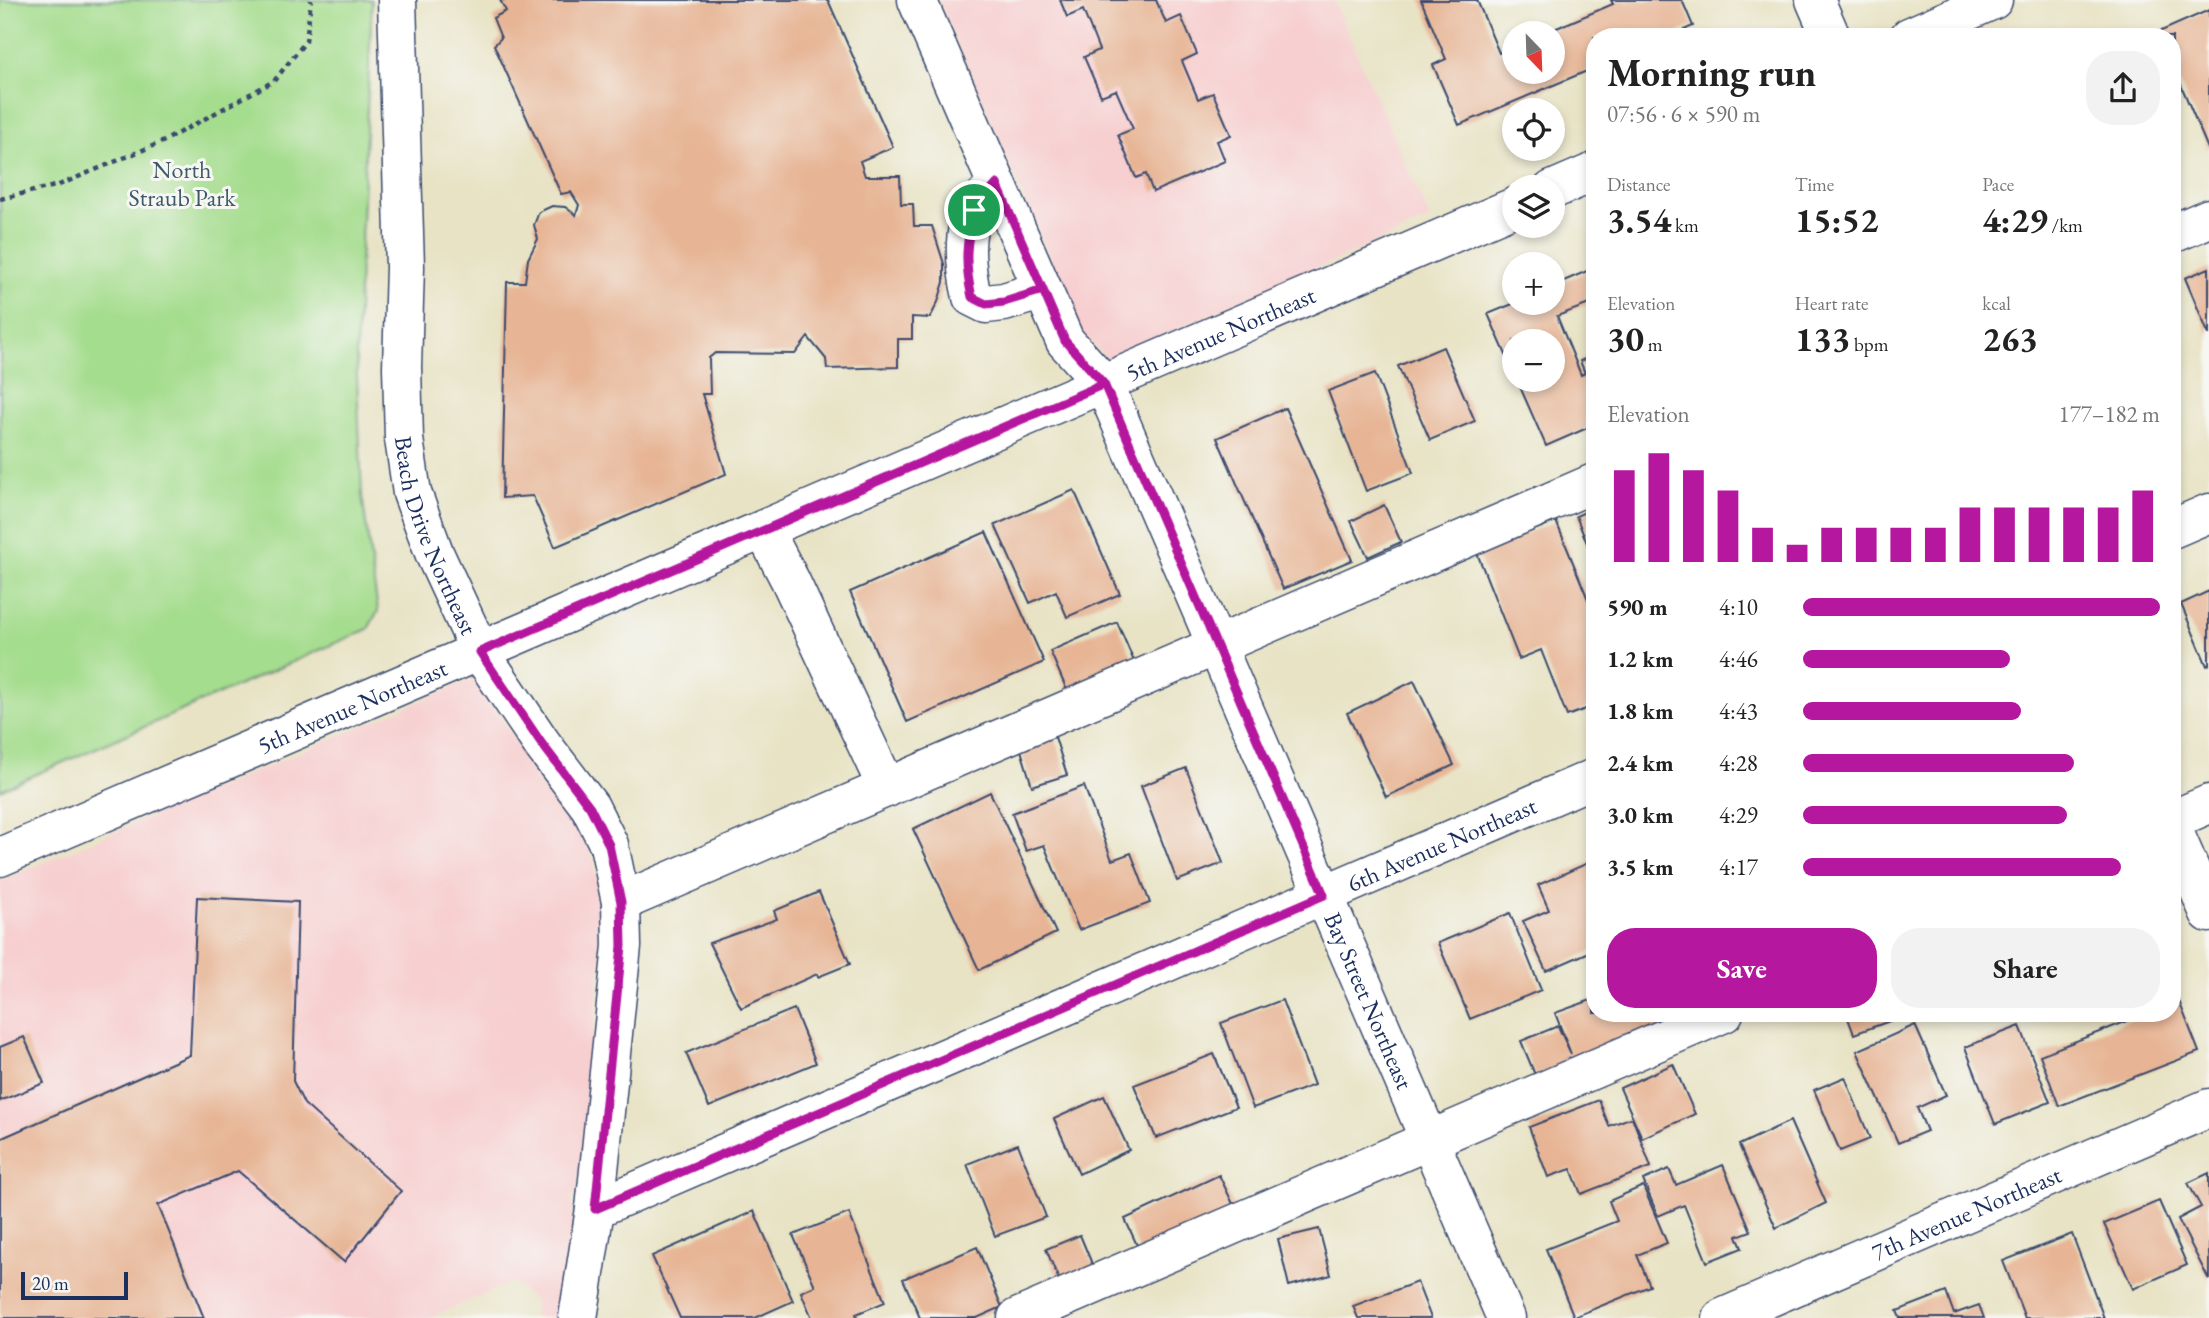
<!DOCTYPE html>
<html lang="en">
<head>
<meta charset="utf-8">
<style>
	body { margin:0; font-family:"EB Garamond",serif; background:#f2f2f2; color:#222; height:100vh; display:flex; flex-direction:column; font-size:26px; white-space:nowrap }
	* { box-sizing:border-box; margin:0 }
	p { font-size:23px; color:#767676 }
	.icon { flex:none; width:38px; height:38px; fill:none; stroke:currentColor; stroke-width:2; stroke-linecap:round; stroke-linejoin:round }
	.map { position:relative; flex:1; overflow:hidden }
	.side { position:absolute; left:1586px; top:28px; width:595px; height:994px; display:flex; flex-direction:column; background:#fff; border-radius:28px; box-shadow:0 4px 10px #0003 }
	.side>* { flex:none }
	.needle { width:46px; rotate:157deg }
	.controls { position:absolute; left:1502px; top:21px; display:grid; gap:14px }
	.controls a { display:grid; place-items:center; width:63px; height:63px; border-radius:50%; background:#fff; box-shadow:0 4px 10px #0003; font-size:35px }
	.scale { position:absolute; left:21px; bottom:18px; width:107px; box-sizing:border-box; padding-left:7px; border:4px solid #1b2f5e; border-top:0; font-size:19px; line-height:24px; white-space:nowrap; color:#1b2f5e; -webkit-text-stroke:5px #f6f6f2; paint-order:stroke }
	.pin { position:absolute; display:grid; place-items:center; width:60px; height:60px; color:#fff; margin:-30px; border:4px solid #fff; border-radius:50%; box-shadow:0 2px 7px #0007 }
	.round { display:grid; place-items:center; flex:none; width:74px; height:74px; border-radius:28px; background:#f2f2f2 }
	.overview { display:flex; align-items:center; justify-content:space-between; height:119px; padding:0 21px }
	h1 { font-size:38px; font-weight:700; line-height:52px }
	.metrics { display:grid; grid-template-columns:repeat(3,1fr); gap:10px; height:119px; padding:7px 21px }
	.metrics div { display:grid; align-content:center }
	.metrics b { font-size:35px; font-weight:700 }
	.metrics small { font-size:19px; font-weight:400 }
	.metrics p { font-size:19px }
	.chart { height:196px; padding:14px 21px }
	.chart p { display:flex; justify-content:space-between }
	.chart svg { width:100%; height:126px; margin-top:7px; stroke:#b5179e; stroke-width:6 }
	.button { display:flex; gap:14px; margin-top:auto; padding:14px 21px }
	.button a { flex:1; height:80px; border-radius:28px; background:#b5179e; color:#fff; font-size:28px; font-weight:700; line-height:80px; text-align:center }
	.button a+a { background:#f2f2f2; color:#222 }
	ul { padding:0 21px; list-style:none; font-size:23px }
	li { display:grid; grid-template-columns:112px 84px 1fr; align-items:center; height:52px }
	li i { height:18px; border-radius:9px; background:#b5179e }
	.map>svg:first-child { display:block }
	.built { fill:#f7cfd0 }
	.green { fill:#a5dd8e; stroke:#608676; stroke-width:2 }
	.building { fill:#e7b595 }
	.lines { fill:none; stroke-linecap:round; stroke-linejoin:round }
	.minor-casing { stroke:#3a4a6d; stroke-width:41 }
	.path { stroke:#3a4a6d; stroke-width:4.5; stroke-dasharray:5 5; stroke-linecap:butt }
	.minor { stroke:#fff; stroke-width:38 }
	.route-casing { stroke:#fff; stroke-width:14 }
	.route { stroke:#b5179e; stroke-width:9 }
	.labels { text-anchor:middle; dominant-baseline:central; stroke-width:6; stroke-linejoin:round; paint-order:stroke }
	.park-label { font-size:24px; fill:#3e5a6a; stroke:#f6f6f2 }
	.street-label { font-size:24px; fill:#1b2f5e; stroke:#f6f6f2 }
</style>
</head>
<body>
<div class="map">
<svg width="2209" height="1318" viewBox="0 0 2209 1318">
	<rect width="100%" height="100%" fill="#f6f6f2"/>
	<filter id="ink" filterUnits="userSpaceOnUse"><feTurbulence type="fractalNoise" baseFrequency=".0143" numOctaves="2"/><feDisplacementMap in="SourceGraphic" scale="14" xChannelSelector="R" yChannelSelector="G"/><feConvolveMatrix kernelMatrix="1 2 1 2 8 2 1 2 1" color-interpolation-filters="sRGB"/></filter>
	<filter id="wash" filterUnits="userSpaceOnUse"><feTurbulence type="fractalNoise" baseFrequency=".00686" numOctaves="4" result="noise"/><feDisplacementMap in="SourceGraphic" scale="28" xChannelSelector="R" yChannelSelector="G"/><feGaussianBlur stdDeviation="1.57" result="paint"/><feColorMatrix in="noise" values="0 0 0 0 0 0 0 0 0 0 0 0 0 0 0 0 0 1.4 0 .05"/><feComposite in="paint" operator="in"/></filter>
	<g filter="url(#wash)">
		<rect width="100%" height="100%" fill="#e8e3c5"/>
		<!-- built -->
		<path class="built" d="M938 0H1333L1430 219 1107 360 1081 331Z
			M474 678 527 756 574 818 591 851 602 902 603 943 577 1194 570 1197 575 1210 558 1318H533L535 1302 513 1282 429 1318H0V881Z"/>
		<!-- green -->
		<path class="green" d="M0 0H372L356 354 362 495 378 611 368 629 0 790Z"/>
		<g id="blocks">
			<!-- building -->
			<path class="building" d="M500 0H828L893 147 860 161 865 176H900L901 204H913L914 226H932L944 264V282L938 302 930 318 912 317V339H898V367L827 369 826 359 808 337 795 354 715 353 709 358 710 394H702L726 474 555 547 533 496 502 498 507 282H525L528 259 538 239 534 225 539 212 552 206 565 207 576 215 579 205 571 192 561 194 494 45 501 38 493 18 506 11Z
				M1060 0H1156L1166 23 1181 16 1197 54 1182 61 1198 99 1213 93 1231 135 1217 141 1225 161 1153 192 1146 174 1136 178 1118 135 1133 129 1116 90 1101 96 1084 57 1099 50 1083 10 1067 17Z
				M1421 0H1477L1499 53 1514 47V72H1552V33H1545L1613 4 1611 0H1682L1693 26 1668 37H1594V68L1459 125 1433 65 1446 59Z
				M2209 10V151L2172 64V37H2161L2159 32Z
				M1594 268V318L1589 304 1557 316 1581 375 1585 373 1580 361 1594 355V425L1546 446 1517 380H1552V341H1514V373L1488 314 1515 303H1552V286Z
				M2209 268V335L2185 278Z
				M1443 347 1475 421 1430 440 1398 366Z
				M1375 373 1413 473 1366 491 1328 391Z
				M1285 408 1352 560 1283 589 1217 438Z
				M1074 490 1120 594 1067 617 1056 591 1030 603 995 525Z
				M1384 505 1401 542 1368 557 1351 521Z
				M1594 508V551L1591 553 1576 516Z
				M1556 521 1594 614V706L1567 716 1541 650 1519 659 1477 553Z
				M986 532 1044 662 907 722 850 592Z
				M2209 591V665L2207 666 2181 604Z
				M1117 622 1136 666 1069 695 1050 651Z
				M1414 681 1454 765 1386 797 1347 713Z
				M1055 737 1067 775 1032 786 1020 747Z
				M1186 768 1223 863 1177 881 1141 786Z
				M1084 786 1112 860 1131 853 1150 903 1079 930 1044 845 1026 851 1012 813Z
				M990 792 1056 933 979 970 913 829Z
				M1590 862 1594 873V950L1546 971 1523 921 1549 910 1538 885Z
				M819 892 850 964 818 977 817 974 741 1008 709 943 777 919 774 911Z
				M197 897 298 902 293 1081 304 1104 401 1191 344 1262 238 1171 158 1205 204 1318H0V1139L190 1055Z
				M1510 913 1541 990 1470 1019 1438 943Z
				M1594 999V1013H1654L1660 1030 1535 1075 1521 1041 1558 1026 1571 1054 1555 1013Z
				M1282 1000 1314 1085 1253 1108 1221 1023Z
				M2179 1001 2199 1052 2059 1106 2040 1055 2148 1013H2172V1004Z
				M794 1009 816 1063 709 1107 686 1053Z
				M1846 1013H1909V1014L1854 1034Z
				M1915 1025 1946 1095 1917 1108 1927 1131 1898 1143 1857 1051Z
				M2020 1026 2050 1102 1995 1124 1965 1047Z
				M24 1037 44 1083 0 1101V1047Z
				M1214 1054 1236 1107 1156 1138 1134 1085Z
				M1673 1064 1695 1114 1642 1138 1620 1088Z
				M1845 1077 1870 1139 1840 1151 1814 1090Z
				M1104 1096 1129 1150 1079 1174 1054 1119Z
				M1599 1100 1609 1126 1632 1117 1651 1167 1581 1194 1571 1169 1548 1177 1529 1127Z
				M1790 1121 1826 1203 1776 1228 1739 1145Z
				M1018 1144 1046 1217 995 1236 967 1164Z
				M1723 1165 1751 1231 1737 1236 1742 1248 1707 1262 1684 1205 1658 1216 1643 1180 1669 1169 1676 1185Z
				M2209 1173V1280L2178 1219 2201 1207 2188 1183Z
				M1219 1175 1236 1210 1141 1254 1125 1219Z
				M1643 1186 1667 1243 1637 1255 1650 1286 1574 1317 1546 1249 1617 1221 1609 1201Z
				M2159 1201 2187 1265 2133 1289 2104 1224Z
				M754 1211 793 1301 755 1318H680L652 1256Z
				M849 1213 885 1302 856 1314 857 1318H812L801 1292 815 1286 793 1235Z
				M1319 1229 1331 1275 1289 1286 1278 1239Z
				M2072 1234 2104 1318H2025L2003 1261Z
				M1080 1235 1095 1271 1061 1285 1046 1249Z
				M977 1247 1002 1307 977 1318H920L903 1279Z
				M1417 1282 1431 1318H1358L1353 1306Z
				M1946 1292 1954 1314 1979 1305 1984 1318H1900L1897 1311Z"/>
		</g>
	</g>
	<g filter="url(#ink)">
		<use href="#blocks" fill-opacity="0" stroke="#3a4a6d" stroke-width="2"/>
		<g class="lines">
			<defs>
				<g id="minor">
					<path id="s1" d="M397 0 405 267 402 367 404 439 412 493 435 555 480 652 542 744 590 807 609 845 621 902 622 946 595 1209 578 1318"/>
					<path id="s2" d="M917 0 1065 341 1104 384 1506 1318"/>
					<path d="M1815 0 1831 37"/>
					<path d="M1909 37 1993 0"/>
					<path d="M997 184C990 192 980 200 975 209 961 233 966 271 972 297L986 304 1004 302 1043 290"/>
					<path d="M1552 190 1594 172"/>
					<path d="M2172 234 2209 218"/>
					<path d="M2172 529 2209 513"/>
					<path d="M764 530 790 580 887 788"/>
					<path d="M2172 820 2209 804"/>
					<path d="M2172 827 2209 913"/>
					<path id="s3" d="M0 857 1514 207"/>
					<path d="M621 902 1594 483"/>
					<path id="s4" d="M595 1209 1594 778"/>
					<path d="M1017 1318 1724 1013"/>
					<path id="s5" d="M1722 1318 2209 1108"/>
				</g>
			</defs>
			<!-- minor casing -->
			<use href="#minor" class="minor-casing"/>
			<!-- path -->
			<path class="path" d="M0 199 59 185 162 142 274 81 306 41 311 0"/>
			<!-- minor -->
			<use href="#minor" class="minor"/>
		</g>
	</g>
	<g class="lines" filter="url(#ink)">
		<defs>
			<path id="route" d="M974 210 997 184 1065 341 1104 384 480 652 542 744 590 807 609 845 621 902 622 946 595 1209 1324 895 1104 384 1065 341 1043 290 1004 302 986 304 972 297C964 262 966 243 974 210"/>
		</defs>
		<!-- route casing -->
		<use href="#route" class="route-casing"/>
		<!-- route -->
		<use href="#route" class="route"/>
	</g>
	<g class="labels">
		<!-- park labels -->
		<g class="park-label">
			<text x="182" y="169">North<tspan x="182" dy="28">Straub Park</tspan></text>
		</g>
		<!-- street labels -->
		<g class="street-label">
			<text stroke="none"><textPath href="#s3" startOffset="1328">5th Avenue Northeast</textPath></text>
			<text stroke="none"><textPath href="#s1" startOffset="541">Beach Drive Northeast</textPath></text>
			<text stroke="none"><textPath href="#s3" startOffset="383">5th Avenue Northeast</textPath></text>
			<text stroke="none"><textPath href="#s4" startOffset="922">6th Avenue Northeast</textPath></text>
			<text stroke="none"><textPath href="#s2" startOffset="1101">Bay Street Northeast</textPath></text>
			<text stroke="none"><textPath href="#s5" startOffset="266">7th Avenue Northeast</textPath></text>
		</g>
	</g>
</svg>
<div class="controls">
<a><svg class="needle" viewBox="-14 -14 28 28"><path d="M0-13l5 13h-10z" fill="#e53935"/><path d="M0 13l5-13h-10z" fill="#767676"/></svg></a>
<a><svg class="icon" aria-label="locate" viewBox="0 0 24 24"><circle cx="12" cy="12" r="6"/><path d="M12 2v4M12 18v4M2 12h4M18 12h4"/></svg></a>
<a><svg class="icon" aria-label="layers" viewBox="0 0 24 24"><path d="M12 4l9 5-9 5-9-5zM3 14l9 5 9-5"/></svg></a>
<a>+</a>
<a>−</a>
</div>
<div class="scale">20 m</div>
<div class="pin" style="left:974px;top:210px;background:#1e9e55"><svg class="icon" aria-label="arrive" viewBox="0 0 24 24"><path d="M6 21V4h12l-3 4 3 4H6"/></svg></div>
<section class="side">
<div class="overview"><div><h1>Morning run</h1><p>07:56 · 6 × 590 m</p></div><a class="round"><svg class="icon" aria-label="share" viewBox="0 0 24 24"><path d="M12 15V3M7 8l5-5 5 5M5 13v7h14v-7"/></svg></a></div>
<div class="metrics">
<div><p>Distance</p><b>3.54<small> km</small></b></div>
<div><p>Time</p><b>15:52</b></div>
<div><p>Pace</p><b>4:29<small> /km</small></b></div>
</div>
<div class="metrics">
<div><p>Elevation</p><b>30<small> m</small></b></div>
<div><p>Heart rate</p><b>133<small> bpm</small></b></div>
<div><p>kcal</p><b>263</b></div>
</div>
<div class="chart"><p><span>Elevation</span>177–182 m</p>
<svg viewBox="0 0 160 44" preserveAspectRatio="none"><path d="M5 44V12M15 44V6M25 44V12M35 44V19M45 44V32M55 44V38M65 44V32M75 44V32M85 44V32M95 44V32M105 44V25M115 44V25M125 44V25M135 44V25M145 44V25M155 44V19"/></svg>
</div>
<ul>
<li><b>590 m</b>4:10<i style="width:100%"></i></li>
<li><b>1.2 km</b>4:46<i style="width:58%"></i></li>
<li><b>1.8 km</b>4:43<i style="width:61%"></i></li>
<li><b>2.4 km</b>4:28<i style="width:76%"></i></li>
<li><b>3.0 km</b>4:29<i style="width:74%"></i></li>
<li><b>3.5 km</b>4:17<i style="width:89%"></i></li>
</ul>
<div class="button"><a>Save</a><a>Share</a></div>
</section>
</div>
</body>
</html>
